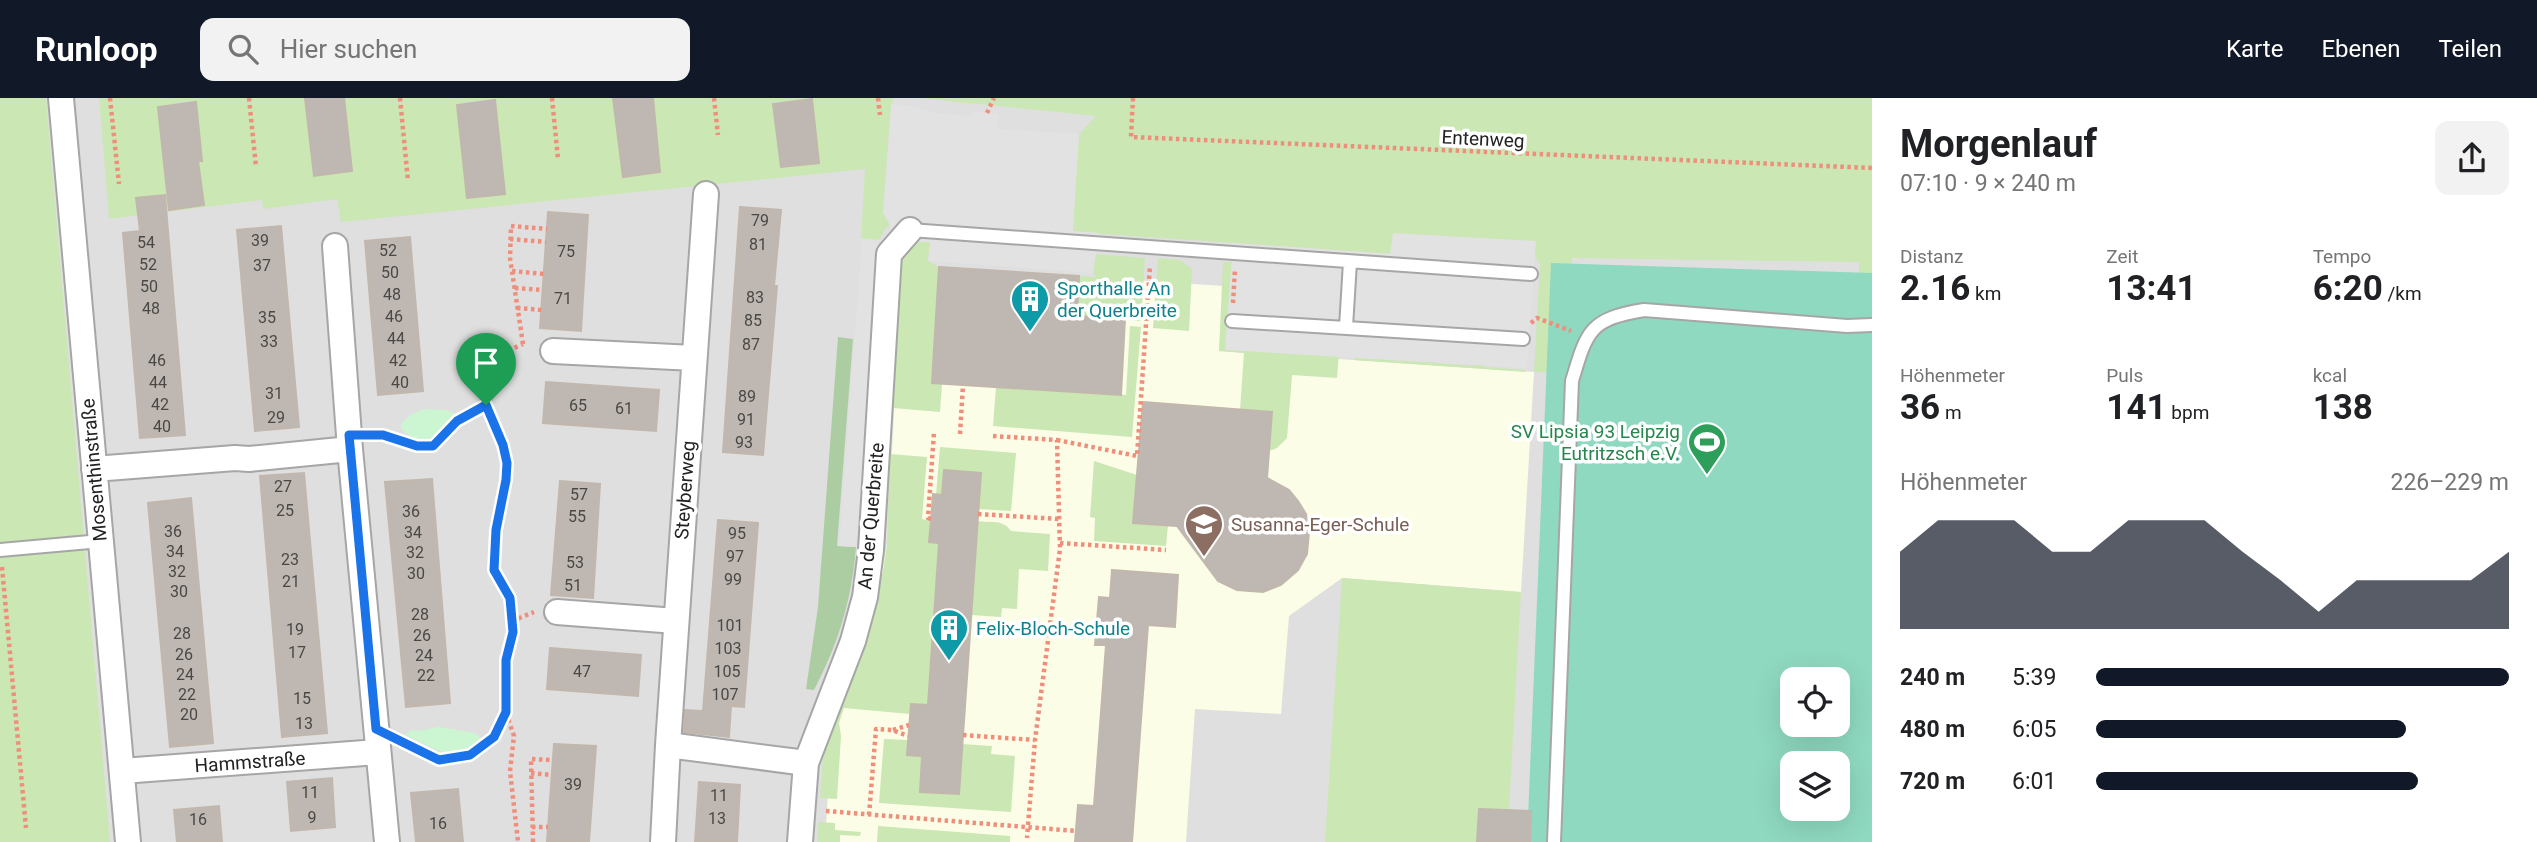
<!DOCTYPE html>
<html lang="de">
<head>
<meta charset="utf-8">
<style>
	body { margin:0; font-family:Roboto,sans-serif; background:#f2f2f2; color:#202124; height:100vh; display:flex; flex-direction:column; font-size:26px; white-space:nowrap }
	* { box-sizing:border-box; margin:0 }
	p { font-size:23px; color:#757577 }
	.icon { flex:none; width:38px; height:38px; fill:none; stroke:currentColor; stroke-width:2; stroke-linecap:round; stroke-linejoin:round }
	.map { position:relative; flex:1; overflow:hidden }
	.side { display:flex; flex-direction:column; background:#fff; width:665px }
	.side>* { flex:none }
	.controls { position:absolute; left:1780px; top:569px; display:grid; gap:14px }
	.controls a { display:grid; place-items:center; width:70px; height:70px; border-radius:14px; background:#fff; box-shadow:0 7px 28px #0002; font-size:35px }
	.pin { position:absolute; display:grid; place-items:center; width:60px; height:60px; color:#fff; margin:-72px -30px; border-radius:50% 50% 50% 0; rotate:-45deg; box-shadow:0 0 7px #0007 }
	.pin .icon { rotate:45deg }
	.round { display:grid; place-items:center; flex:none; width:74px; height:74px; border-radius:14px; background:#f2f2f2 }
	.summary { display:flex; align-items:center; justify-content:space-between; height:119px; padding:0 28px }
	h1 { font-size:38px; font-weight:700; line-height:52px }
	.metrics { display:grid; grid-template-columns:repeat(3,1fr); gap:10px; height:119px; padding:7px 28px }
	.metrics div { display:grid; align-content:center }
	.metrics b { font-size:35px; font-weight:700 }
	.metrics small { font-size:19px; font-weight:400 }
	.metrics p { font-size:19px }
	.chart { height:196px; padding:14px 28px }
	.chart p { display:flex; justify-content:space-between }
	.chart svg { width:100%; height:126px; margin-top:7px; fill:#111827; opacity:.7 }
	ul { padding:0 28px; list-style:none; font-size:23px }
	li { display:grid; grid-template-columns:112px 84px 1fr; align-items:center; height:52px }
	li i { height:18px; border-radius:9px; background:#111827 }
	header { display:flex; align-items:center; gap:42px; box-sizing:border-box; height:98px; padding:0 35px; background:#111827; color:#fff }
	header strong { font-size:33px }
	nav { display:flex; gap:38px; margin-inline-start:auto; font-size:24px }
	.search { width:490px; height:63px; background:#f2f2f2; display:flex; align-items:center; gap:18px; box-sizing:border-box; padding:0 24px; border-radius:14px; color:#757577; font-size:26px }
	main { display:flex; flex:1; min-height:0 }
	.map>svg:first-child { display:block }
	.residential { fill:#e0dfdf; fill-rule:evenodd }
	.education { fill:#fcfde7 }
	.grass { fill:#cae7b4; fill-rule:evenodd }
	.forest { fill:#accda2 }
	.park { fill:#ccf6d1 }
	.pitch { fill:#8fd9c0; fill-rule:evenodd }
	.parking { fill:#e2e2e2 }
	.building { fill:#bfb8b2; stroke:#c2b7ad; stroke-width:2 }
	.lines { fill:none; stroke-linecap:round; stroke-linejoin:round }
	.service-casing { stroke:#a6a6a6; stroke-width:16 }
	.minor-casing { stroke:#a6a6a6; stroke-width:28 }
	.path { stroke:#f08e7c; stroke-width:4.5; stroke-dasharray:3.5 3.5; stroke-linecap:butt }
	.service { stroke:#fff; stroke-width:12 }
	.minor { stroke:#fff; stroke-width:24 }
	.route-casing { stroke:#fff; stroke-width:14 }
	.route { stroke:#1a73e8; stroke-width:9 }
	.labels { text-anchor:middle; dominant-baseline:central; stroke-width:7; stroke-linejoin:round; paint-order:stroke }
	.number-label { font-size:16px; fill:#494846 }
	.street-label { font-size:19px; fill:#222; stroke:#fff }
	.culture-label { font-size:19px; fill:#0d838f; stroke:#fff; text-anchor:start }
	.leisure-label { font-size:19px; fill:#27864d; stroke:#fff; text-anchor:end }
	.education-label { font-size:19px; fill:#785e54; stroke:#fff; text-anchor:start }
</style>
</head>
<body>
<header>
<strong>Runloop</strong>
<div class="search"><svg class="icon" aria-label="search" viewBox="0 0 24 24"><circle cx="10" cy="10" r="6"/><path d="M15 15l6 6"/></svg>Hier suchen</div>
<nav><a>Karte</a><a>Ebenen</a><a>Teilen</a></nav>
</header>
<main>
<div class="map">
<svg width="1872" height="744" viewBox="0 0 1872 744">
	<rect width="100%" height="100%" fill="#f1efea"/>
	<!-- residential -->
	<path class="residential" d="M0 0H1872V744H0ZM1792 581H1838V626H1792ZM1792 665H1838V710H1792Z"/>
	<!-- education -->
	<path class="education" d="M902 164 939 169 1224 188 1219 253 1534 274 1521 494 1342 480 1289 518 1281 616 1195 611 1186 744H825L832 630 876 504 887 447Z"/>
	<!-- grass -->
	<path class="grass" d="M0 0H46L110 744H0Z
		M99 0H878V10L879 0H893L886 103 901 118 885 131 879 142 861 141 865 71 341 124 337 101 263 111 262 102 109 121Z
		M919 0H1872V218L1564 275 1534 274 1540 166 1535 158 1395 156 1072 134 1079 36 1096 18ZM1572 160 1859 164V188L1571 184Z
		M917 144H930L928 163 939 169 932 285 942 286 940 314 893 310 902 164 905 153Z
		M1094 156 1145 160 1141 223 1077 218 1079 178 1096 179 1093 175Z
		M1158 160 1180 162 1192 171 1189 233 1153 230Z
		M1223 164H1232L1226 250 1340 242 1337 280 1292 277 1287 340 1277 350 1269 353 1240 312 1244 255 1219 253Z
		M1130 228 1141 229 1132 339 993 328 996 289 1126 297Z
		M1355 242 1357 260 1378 261 1379 242H1389L1388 262 1426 264 1427 245H1437L1436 265 1475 268 1476 248 1486 249 1485 269 1526 272V274L1354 262Z
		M940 349 1016 355 1011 413 978 411 980 375 944 372 942 397H936Z
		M890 356 927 359 922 421 931 423 929 444 939 445 928 607 911 606 910 616 844 610 839 625 841 638 837 701 820 700 824 644 867 534 883 473 887 447Z
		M1094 363 1137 377 1168 427 1166 448 1094 443 1095 420 1090 419Z
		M977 423C991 425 1003 421 1011 433L1050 436 1048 473 1019 471 1017 511 1002 510 1001 519 971 517Z
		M1342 480 1521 494 1509 712 1479 711 1477 744H1325Z
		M884 641 908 642V657L922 658 920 694 959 696 962 646 992 648 991 656 1015 658 1011 714 879 705Z
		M818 724 835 725V732L861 734 860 738 840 737V744H817Z
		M878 728 1010 738V744H877Z"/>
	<!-- forest -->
	<path class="forest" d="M838 239 853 241 837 448 856 449C852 501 838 547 814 592L806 591 818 509Z"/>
	<!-- park -->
	<path class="park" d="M425 311 446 312 456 316 433 339 418 344 401 331 402 324 412 316Z
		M439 629 475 635 482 641 471 651 446 656 405 637 411 632 419 633Z"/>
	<!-- pitch -->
	<path class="pitch" d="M1551 165 1872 175V744H1527ZM1792 581H1838V626H1792ZM1792 665H1838V710H1792Z"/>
	<!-- parking -->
	<path class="parking" d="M891 6 913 8 934 15 971 18 974 14 998 16V31L1079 36 1073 133 1099 135 1093 175 928 163 930 144H917L905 153 883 115Z
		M1393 135 1536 143 1527 270 1225 252 1233 145 1390 156Z
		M862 141 879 142 856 449 839 448Z"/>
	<!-- building -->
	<path class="building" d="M305 0H344L352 73 314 78Z
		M613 0H653L660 74 623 79Z
		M812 1 819 65 781 69 773 6Z
		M495 2 505 96 467 100 457 7Z
		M196 4 202 63H198L204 107 169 112 158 9Z
		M165 97 185 337 140 340 123 135 140 133 136 100Z
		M740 109 781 112 774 188H777L763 357 723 354Z
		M548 114 588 117 581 233 540 230Z
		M281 128 299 329 255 333 237 132Z
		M410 139 423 293 378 297 365 143Z
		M939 169 1079 178 1077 218 1125 221 1121 297 932 285Z
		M546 284 659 292 656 333 543 325Z
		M1143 304 1272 314 1267 380 1289 392 1298 403 1306 416 1309 434 1307 456 1298 472 1281 487 1263 494 1237 492 1218 483 1177 428 1133 425Z
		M944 372 981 375 959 696 920 694 922 658 907 657 911 606 928 607 939 445 929 444 931 423 933 396 942 397Z
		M304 375 327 635 282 639 260 378Z
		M432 381 450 605 406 609 385 384Z
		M560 383 600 386 593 500 551 497Z
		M191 400 213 645 170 649 148 405Z
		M718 422 758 425 744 609 731 608 729 639 684 634 685 612 703 613Z
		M1112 472 1178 477 1175 529 1148 527 1132 744H1075L1078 707 1094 708 1106 547H1095L1099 499 1110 500Z
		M550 550 641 557 638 598 547 591Z
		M554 646 596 648 589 744H547Z
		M332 680 335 729 291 733 287 684Z
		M699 684 740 687 737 744H695Z
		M458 691 463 744H416L411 695Z
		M219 708 222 744H177L174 712Z
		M1479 711 1531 713 1530 744H1477Z"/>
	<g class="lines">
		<defs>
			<path id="service" d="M910 132 1531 176
				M1232 223 1523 241
				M1346 229 1350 164
				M0 452 101 443
				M1554 744 1572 283C1587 232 1590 221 1644 212L1847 228 1872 227"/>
			<path id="minor" d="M61 0 128 744
				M706 96 668 647 806 665
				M335 148 350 351 387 744
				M553 253 694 260
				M94 371 235 360 249 361 350 351
				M557 514 676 523
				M122 673 378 654
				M663 744 668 647
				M800 744 806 665 853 543 865 499 871 452 889 156 910 132"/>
		</defs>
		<!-- service casing -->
		<use href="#service" class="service-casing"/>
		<!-- minor casing -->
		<use href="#minor" class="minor-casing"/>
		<!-- path -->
		<path class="path" d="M110 0 119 86
			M249 0 256 69
			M400 0 408 83
			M552 0 558 61
			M714 0 718 37
			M878 0 880 17
			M1133 0 1131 39 1872 70
			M987 15 994 0
			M510 141 546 144
			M512 173 544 176
			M515 190 543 192
			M1233 205 1235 171
			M517 210 542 212
			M1531 225 1537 220 1571 233
			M523 246 510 160 511 128 547 131
			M486 307C483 272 490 260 523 246
			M960 336 963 287
			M374 337C394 337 412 348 433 347L457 323 486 307 503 347 507 365 506 382 496 431 494 472 510 500 513 534 506 562V614L493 640 470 658 439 662 402 644
			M993 338 1057 342 1060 451 1035 642
			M1057 342 1137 358 1150 168
			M978 416 1059 421
			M931 421 928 420 934 334
			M1060 445 1166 452
			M2 469 26 730
			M512 523 534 514
			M506 615 514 638 510 673 518 744
			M893 632 909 627
			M963 637 1035 642 1027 740
			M531 675 552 677
			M826 713 1076 733
			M869 717 876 631 892 632 908 638
			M532 729H548
			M533 744 531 661 552 662"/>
		<!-- service -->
		<use href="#service" class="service"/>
		<!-- minor -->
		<use href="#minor" class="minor"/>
	</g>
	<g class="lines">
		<defs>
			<path id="route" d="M486 307 503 347 507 365 506 382 496 432 494 472 510 500 513 534 506 562V614L494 639 470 657 439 662 376 631 349 337H383L417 348H433L457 323Z"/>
		</defs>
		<!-- route casing -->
		<use href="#route" class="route-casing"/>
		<!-- route -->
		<use href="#route" class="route"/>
	</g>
	<!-- icons -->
	<defs>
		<symbol id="building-pin" viewBox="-11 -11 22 30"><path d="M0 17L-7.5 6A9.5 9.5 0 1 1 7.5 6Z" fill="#0f9aa8" stroke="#fff"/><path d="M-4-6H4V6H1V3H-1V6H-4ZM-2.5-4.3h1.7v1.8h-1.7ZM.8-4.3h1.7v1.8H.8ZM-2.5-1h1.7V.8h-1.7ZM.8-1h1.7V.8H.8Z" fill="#fff"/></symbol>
		<symbol id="stadium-pin" viewBox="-11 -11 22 30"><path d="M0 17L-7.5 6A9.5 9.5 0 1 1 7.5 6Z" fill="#2e9e5b" stroke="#fff"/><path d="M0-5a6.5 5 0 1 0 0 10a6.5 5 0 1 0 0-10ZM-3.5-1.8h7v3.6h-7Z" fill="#fff"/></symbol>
		<symbol id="school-pin" viewBox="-11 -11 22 30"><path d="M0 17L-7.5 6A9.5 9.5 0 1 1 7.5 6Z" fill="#8d6e63" stroke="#fff"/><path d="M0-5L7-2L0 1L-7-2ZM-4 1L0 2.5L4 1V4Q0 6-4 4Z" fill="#fff"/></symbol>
	</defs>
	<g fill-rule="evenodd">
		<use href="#building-pin" x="1008" y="179" width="44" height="60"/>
		<use href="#stadium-pin" x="1685" y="322" width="44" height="60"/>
		<use href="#school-pin" x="1182" y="404" width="44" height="60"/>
		<use href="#building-pin" x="927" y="508" width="44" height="60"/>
	</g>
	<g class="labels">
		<!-- number labels -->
		<g class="number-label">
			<text x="760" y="122">79</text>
			<text x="260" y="142">39</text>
			<text x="146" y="144">54</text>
			<text x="758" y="146">81</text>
			<text x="388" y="152">52</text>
			<text x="566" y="153">75</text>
			<text x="148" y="166">52</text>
			<text x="262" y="167">37</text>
			<text x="390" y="174">50</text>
			<text x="149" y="188">50</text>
			<text x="392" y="196">48</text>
			<text x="755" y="199">83</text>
			<text x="563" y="200">71</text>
			<text x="151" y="210">48</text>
			<text x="394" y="218">46</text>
			<text x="267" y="219">35</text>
			<text x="753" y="222">85</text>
			<text x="396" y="240">44</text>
			<text x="269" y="243">33</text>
			<text x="751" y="246">87</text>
			<text x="157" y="262">46</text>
			<text x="398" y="262">42</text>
			<text x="158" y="284">44</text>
			<text x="400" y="284">40</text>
			<text x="274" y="295">31</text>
			<text x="747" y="298">89</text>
			<text x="160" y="306">42</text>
			<text x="578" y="307">65</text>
			<text x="624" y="310">61</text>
			<text x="276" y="319">29</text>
			<text x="746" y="321">91</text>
			<text x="162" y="328">40</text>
			<text x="744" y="344">93</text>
			<text x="283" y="388">27</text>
			<text x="579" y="396">57</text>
			<text x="285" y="412">25</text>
			<text x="411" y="413">36</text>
			<text x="577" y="418">55</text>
			<text x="173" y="433">36</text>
			<text x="413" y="434">34</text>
			<text x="737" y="435">95</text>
			<text x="175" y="453">34</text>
			<text x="415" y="454">32</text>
			<text x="735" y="458">97</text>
			<text x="290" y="461">23</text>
			<text x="575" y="464">53</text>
			<text x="177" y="473">32</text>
			<text x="416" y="475">30</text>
			<text x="733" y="481">99</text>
			<text x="291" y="483">21</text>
			<text x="573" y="487">51</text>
			<text x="179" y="493">30</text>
			<text x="420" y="516">28</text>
			<text x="730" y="527">101</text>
			<text x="295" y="531">19</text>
			<text x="182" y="535">28</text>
			<text x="422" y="537">26</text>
			<text x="728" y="550">103</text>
			<text x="297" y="554">17</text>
			<text x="184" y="556">26</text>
			<text x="424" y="557">24</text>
			<text x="582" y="573">47</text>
			<text x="727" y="573">105</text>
			<text x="185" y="576">24</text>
			<text x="426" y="577">22</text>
			<text x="187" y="596">22</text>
			<text x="725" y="596">107</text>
			<text x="302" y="600">15</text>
			<text x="189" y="616">20</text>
			<text x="304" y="625">13</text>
			<text x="573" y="686">39</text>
			<text x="310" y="694">11</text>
			<text x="719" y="697">11</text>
			<text x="312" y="719">9</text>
			<text x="717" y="720">13</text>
			<text x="198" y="721">16</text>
			<text x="438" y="725">16</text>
		</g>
		<!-- street labels -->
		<g class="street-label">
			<text transform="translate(1483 41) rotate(3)">Entenweg</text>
			<text transform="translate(94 372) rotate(-95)">Mosenthinstraße</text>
			<text transform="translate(685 392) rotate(-86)">Steyberweg</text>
			<text transform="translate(871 418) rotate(-85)">An der Querbreite</text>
			<text transform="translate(250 664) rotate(-4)">Hammstraße</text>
		</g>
		<!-- culture labels -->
		<g class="culture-label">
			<text x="1057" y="190">Sporthalle An<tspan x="1057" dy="22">der Querbreite</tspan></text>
			<text x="976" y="530">Felix-Bloch-Schule</text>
		</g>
		<!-- leisure labels -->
		<g class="leisure-label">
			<text x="1680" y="333">SV Lipsia 93 Leipzig<tspan x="1680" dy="22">Eutritzsch e.V.</tspan></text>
		</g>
		<!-- education labels -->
		<g class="education-label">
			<text x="1231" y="426">Susanna-Eger-Schule</text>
		</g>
	</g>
</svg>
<div class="controls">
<a><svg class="icon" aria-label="locate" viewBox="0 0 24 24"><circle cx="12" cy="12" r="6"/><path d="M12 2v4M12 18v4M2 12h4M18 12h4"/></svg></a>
<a><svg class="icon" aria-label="layers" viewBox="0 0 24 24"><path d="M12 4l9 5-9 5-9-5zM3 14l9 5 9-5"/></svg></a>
</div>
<div class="pin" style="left:486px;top:307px;background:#1e9e55"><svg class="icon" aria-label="arrive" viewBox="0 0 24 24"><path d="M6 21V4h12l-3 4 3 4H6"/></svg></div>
</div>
<section class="side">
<div class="summary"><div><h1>Morgenlauf</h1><p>07:10 · 9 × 240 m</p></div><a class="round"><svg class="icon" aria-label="share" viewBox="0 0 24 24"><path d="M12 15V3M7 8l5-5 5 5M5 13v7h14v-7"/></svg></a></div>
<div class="metrics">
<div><p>Distanz</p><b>2.16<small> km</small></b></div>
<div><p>Zeit</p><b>13:41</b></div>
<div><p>Tempo</p><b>6:20<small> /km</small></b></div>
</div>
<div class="metrics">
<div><p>Höhenmeter</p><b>36<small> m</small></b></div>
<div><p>Puls</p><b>141<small> bpm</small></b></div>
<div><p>kcal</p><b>138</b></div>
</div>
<div class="chart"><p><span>Höhenmeter</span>226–229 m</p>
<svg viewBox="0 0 160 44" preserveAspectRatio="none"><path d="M0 44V17L10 6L20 6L30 6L40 17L50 17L60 6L70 6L80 6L90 17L100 27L110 38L120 27L130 27L140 27L150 27L160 17V44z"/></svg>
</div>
<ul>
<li><b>240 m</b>5:39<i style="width:100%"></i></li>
<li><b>480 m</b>6:05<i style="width:75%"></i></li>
<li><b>720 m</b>6:01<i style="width:78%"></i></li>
</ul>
</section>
</main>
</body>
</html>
